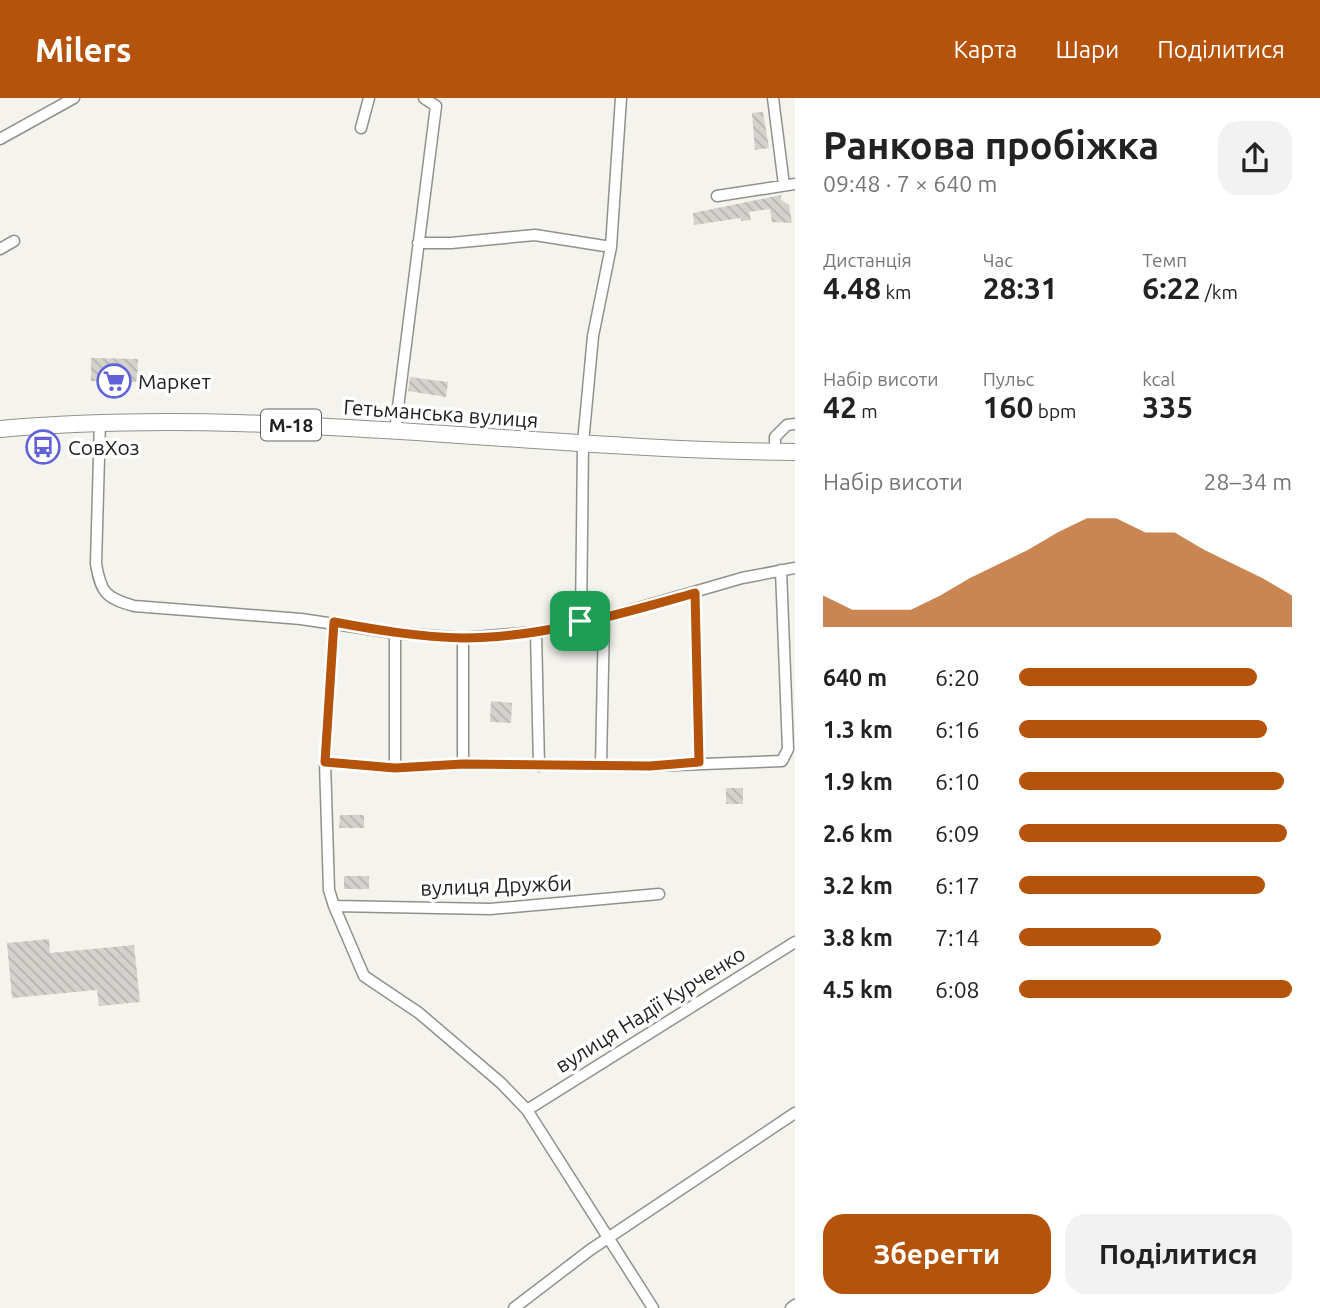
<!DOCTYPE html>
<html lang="uk">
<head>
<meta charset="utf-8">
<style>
	body { margin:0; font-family:Ubuntu,sans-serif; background:#f2f2f2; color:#222; height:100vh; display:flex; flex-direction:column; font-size:26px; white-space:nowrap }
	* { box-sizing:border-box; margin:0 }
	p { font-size:23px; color:#767676 }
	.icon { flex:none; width:38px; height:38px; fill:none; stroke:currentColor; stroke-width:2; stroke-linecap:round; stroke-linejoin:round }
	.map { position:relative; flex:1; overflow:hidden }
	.sheet { display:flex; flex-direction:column; background:#fff; width:525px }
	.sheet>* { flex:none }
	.pin { position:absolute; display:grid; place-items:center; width:60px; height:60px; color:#fff; margin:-30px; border-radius:14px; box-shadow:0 4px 10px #0006 }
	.round { display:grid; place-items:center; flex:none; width:74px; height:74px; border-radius:21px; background:#f2f2f2 }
	.head { display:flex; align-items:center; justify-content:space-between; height:119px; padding:0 28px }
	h1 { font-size:38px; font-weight:700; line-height:52px }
	.metrics { display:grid; grid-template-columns:repeat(3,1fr); gap:10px; height:119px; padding:7px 28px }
	.metrics div { display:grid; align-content:center }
	.metrics b { font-size:30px; font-weight:700 }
	.metrics small { font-size:19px; font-weight:400 }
	.metrics p { font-size:19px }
	.chart { height:196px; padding:14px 28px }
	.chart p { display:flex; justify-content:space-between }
	.chart svg { width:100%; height:126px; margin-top:7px; fill:#b45309; opacity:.7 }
	.button { display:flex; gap:14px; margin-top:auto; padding:14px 28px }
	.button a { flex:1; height:80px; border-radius:21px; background:#b45309; color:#fff; font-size:28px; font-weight:700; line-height:80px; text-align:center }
	.button a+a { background:#f2f2f2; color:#222 }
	ul { padding:0 28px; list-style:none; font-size:23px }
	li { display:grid; grid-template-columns:112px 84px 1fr; align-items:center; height:52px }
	li i { height:18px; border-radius:9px; background:#b45309 }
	header { display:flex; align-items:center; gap:42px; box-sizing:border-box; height:98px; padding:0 35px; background:#b45309; color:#fff }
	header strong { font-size:33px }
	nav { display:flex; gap:38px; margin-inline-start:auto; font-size:24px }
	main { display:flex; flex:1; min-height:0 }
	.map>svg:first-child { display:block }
	.building { fill:url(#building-back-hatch) }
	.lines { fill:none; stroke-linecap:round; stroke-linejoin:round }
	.minor-casing { stroke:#91918c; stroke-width:13 }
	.highway-casing { stroke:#91918c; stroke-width:18 }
	.minor { stroke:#fff; stroke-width:10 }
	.highway { stroke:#fff; stroke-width:16 }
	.route-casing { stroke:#fff; stroke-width:14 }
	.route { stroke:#b45309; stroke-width:9 }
	.labels { text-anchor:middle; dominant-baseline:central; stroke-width:7; stroke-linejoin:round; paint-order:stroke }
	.shield { fill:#fff; stroke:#646462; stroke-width:2 }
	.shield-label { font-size:19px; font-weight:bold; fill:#22211f }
	.poi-label { font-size:21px; fill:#22211f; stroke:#fff; text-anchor:start }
	.street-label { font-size:21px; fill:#22211f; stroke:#fff }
</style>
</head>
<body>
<header>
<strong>Milers</strong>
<nav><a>Карта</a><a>Шари</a><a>Поділитися</a></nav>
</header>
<main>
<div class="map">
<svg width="795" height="1210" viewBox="0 0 795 1210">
	<defs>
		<pattern id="building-back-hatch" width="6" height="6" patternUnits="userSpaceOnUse" patternTransform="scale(1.75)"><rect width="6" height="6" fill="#d3d2cd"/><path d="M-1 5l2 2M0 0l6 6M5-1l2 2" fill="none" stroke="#b5b4b0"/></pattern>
	</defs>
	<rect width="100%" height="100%" fill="#f4f3ee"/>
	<!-- building -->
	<path class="building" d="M763 14 769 50 755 52 752 15Z
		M781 97V102L789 107 792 125 772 124 770 111 749 114 751 122 741 123V120L694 127 693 115Z
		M91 260 138 261 137 284 91 283Z
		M410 279 448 284 446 299 408 293Z
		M491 603 512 605 511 625 490 624Z
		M726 690H743V706H726Z
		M340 717H364V730H339Z
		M344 778H369V791H344Z
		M49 841 50 855 134 847 140 904 99 908 97 892 12 900 7 845Z"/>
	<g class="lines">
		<defs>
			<path id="minor" d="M773 0 784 87
				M361 30 369 0
				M0 41 74 0
				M717 98 795 86
				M418 145H451L535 137 611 149
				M0 151 14 143
				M100 323 96 466C101 495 106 500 134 508L301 521 395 535 463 540 536 534 604 520 742 480 795 470
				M395 333 436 8 424 0
				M775 354V339L787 327 795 326
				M695 495 699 664
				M581 523 583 345 593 238 611 149 621 0
				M334 524 325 664 329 792 334 808 364 878 419 915 501 985 527 1012 653 1210
				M536 534 539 668
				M395 535V670
				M325 664 395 670 463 666 650 668 782 663 788 651 781 472
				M463 666V540
				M601 667 604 520
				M334 808 490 811 659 796
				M527 1012 795 844
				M514 1210 590 1152 795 1015
				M791 1210 795 1207"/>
			<path id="highway" d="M0 331C265 307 529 352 795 354"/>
		</defs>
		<!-- minor casing -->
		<use href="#minor" class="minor-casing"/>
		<!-- highway casing -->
		<use href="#highway" class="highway-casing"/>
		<!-- minor -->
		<use href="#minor" class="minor"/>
		<!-- highway -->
		<use href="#highway" class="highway"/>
	</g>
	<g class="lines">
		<defs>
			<path id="route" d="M695 495 699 664 650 668 463 666 395 670 325 664 334 524C377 532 419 539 463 540 541 540 620 516 695 495Z"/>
		</defs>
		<!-- route casing -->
		<use href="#route" class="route-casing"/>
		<!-- route -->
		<use href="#route" class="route"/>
	</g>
	<!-- icons -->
	<defs>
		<symbol id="supermarket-ring" viewBox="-11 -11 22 22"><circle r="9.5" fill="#fff" stroke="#6161da" stroke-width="1.5"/><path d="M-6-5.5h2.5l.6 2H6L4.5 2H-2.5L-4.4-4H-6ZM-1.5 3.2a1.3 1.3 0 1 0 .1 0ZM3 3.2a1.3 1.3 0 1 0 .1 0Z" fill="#6161da"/></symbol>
		<symbol id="bus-ring" viewBox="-11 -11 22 22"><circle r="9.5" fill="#fff" stroke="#6161da" stroke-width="1.5"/><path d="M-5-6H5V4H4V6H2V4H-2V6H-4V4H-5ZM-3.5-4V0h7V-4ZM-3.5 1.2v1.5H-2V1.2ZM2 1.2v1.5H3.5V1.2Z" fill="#6161da"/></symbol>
	</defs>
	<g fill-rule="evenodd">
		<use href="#supermarket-ring" x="95" y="264" width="38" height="38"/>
		<use href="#bus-ring" x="24" y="330" width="38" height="38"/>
	</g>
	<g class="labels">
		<!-- shield labels -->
		<rect class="shield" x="261" y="311.5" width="60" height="31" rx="5"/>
		<g class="shield-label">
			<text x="291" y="327">М-18</text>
		</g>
		<!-- poi labels -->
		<g class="poi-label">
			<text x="138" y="283">Маркет</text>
			<text x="68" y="349">СовХоз</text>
		</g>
		<!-- street labels -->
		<g class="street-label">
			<text transform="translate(441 315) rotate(4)">Гетьманська вулиця</text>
			<text transform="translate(496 787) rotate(-2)">вулиця Дружби</text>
			<text transform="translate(650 911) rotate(-32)">вулиця Надії Курченко</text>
		</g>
	</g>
</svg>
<div class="pin" style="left:580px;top:523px;background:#1e9e55"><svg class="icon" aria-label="arrive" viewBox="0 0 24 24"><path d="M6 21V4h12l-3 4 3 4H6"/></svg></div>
</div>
<section class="sheet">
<div class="head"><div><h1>Ранкова пробіжка</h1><p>09:48 · 7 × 640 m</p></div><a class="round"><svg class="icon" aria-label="share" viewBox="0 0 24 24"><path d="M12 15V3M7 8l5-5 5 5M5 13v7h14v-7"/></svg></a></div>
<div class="metrics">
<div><p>Дистанція</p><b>4.48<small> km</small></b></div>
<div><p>Час</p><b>28:31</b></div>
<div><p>Темп</p><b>6:22<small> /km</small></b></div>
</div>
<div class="metrics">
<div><p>Набір висоти</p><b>42<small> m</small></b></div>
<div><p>Пульс</p><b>160<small> bpm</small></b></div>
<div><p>kcal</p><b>335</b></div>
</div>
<div class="chart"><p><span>Набір висоти</span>28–34 m</p>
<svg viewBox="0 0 160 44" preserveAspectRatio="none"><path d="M0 44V33L10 38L20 38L30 38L40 33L50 27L60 22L70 17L80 11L90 6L100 6L110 11L120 11L130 17L140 22L150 27L160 33V44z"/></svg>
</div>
<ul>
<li><b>640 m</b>6:20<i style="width:87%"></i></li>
<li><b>1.3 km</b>6:16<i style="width:91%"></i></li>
<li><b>1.9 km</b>6:10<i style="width:97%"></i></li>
<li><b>2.6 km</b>6:09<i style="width:98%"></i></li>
<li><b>3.2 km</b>6:17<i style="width:90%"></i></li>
<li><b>3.8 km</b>7:14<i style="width:52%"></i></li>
<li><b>4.5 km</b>6:08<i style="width:100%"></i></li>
</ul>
<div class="button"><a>Зберегти</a><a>Поділитися</a></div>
</section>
</main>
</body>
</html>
